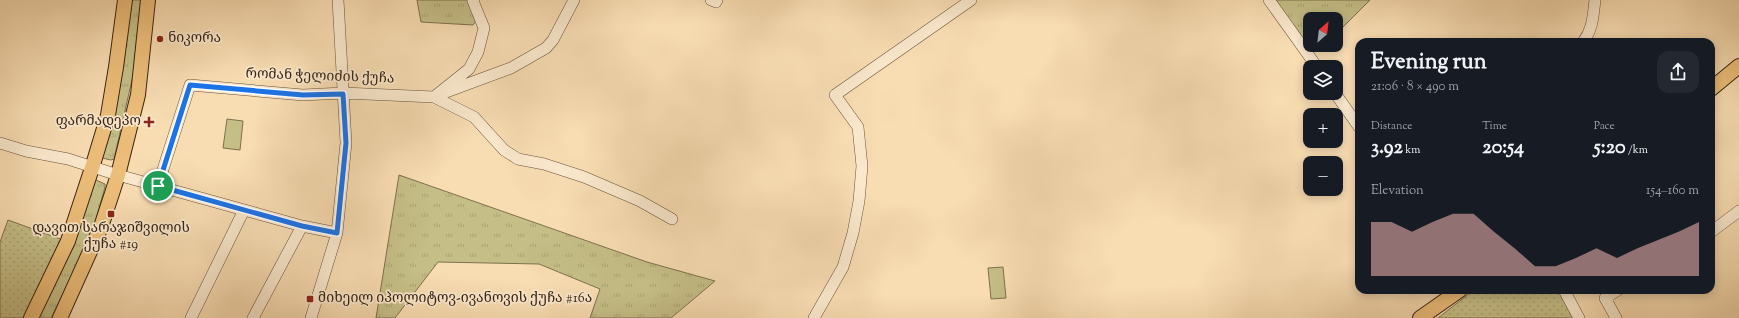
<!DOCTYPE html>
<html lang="en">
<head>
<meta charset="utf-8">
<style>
	body { margin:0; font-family:"Sorts Mill Goudy","Noto Serif Georgian",serif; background:#242831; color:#f1f3f6; height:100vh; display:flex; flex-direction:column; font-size:15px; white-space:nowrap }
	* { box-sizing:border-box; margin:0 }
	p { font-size:13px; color:#9ea1a6 }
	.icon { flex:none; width:22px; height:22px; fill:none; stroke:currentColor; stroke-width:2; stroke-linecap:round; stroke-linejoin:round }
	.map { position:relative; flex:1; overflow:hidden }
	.sheet { position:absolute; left:1355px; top:38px; width:360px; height:256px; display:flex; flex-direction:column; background:#171b24; border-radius:12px; box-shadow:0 2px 10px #0003 }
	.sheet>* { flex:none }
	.needle { width:26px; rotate:28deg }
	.tools { position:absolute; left:1303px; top:12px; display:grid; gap:8px }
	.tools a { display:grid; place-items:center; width:40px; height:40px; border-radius:8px; background:#171b24; box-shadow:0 2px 10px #0003; font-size:20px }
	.pin { position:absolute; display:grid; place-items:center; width:34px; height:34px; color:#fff; margin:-17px; border:2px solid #fff; border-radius:50%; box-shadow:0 1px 4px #0007 }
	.round { display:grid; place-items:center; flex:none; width:42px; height:42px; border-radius:12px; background:#242831 }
	.summary { display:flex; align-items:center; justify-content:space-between; height:68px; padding:0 16px }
	h1 { font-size:22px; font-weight:800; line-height:30px }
	.stats { display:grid; grid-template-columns:repeat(3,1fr); gap:6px; height:68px; padding:4px 16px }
	.stats div { display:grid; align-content:center }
	.stats b { font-size:20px; font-weight:800 }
	.stats small { font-size:11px; font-weight:400 }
	.stats p { font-size:11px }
	.chart { height:112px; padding:8px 16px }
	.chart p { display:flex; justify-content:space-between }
	.chart svg { width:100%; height:72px; margin-top:4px; fill:#c59692; opacity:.7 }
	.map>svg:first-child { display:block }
	.grass { fill:url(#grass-tufts); stroke:#7e704e }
	.park { fill:url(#park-dots); stroke:#7e704e }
	.pitch { fill:#c5be87; stroke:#7e704e }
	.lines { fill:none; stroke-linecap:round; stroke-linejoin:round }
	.minor-casing { stroke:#67513c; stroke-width:12 }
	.major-casing { stroke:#372314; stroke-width:16 }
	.minor { stroke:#fae8cd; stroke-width:11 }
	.major { stroke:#ecbe79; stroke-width:14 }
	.route-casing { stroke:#fff; stroke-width:8 }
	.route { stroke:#1a73e8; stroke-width:5 }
	.poi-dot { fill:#8f2418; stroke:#fae8cd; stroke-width:1.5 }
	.labels { text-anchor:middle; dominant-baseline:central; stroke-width:3.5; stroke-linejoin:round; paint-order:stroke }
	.poi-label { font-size:14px; fill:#372314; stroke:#fae8cd; text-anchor:start }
	.street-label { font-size:14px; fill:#372314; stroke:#fae8cd }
</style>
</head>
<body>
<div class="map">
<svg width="1739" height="318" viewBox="0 0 1739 318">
	<defs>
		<pattern id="grass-tufts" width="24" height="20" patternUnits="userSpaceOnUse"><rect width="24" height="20" fill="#c5be87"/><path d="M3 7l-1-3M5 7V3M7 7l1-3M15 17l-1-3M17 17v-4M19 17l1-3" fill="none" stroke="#aaa374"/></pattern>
		<pattern id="park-dots" width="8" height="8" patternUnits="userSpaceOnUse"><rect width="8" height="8" fill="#c5be87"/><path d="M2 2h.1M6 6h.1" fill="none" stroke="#aaa374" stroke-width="1.8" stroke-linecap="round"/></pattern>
	</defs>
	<rect width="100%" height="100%" fill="#f8dcb2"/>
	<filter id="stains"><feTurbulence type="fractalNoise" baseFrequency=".005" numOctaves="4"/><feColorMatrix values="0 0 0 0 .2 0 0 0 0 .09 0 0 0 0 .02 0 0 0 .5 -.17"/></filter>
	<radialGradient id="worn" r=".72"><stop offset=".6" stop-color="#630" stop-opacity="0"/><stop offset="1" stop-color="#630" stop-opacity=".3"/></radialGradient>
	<!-- grass -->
	<path class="grass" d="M129 0H143L134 71 114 159 111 160 102 158Z
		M417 0H467L472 4 477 19 473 25 421 22Z
		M1273 0H1370L1336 34V19H1310V45H1313L1307 47Z
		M399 175 647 262 715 281 671 318H590L600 289 539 264 438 262 395 318H376Z
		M96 180 105 184V187L92 233 51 318H34L92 182Z"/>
	<!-- park -->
	<path class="park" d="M8 220 63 240 23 318H0V242Z
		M1474 290H1558L1573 318H1438Z"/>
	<!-- pitch -->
	<path class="pitch" d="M227 119 243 121 240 150 223 148Z
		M1003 267 1006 298 991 299 988 268Z"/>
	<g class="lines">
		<defs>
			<path id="minor" d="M711 0 716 2 717 0
				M1269 0 1317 67
				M1583 42C1593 29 1593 16 1595 0
				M446 92 511 68 546 48 553 40 574 0
				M1335 93 1359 127
				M434 97 474 117 504 150 518 159 544 164 584 177 640 201 672 219
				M0 143 26 151 68 159 118 175 302 226 337 233
				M158 185 190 85 303 95 343 93 434 97 469 69 478 52 484 28 473 1 474 0
				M1711 232 1739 211
				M1564 290 1579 318
				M191 318 244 210
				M253 318 302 226
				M311 318 337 233 346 143 338 0
				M814 318 843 267 853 233 859 201 862 166 858 127 835 95 971 0
				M1616 318 1605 298 1618 290"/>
			<path id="major" d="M1711 89 1739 66
				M31 318 68 241 92 168 108 115 116 67 125 0
				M60 318 101 227 118 175 138 95 148 0
				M1420 318 1460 290"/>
		</defs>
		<!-- minor casing -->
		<use href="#minor" class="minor-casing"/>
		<!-- major casing -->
		<use href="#major" class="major-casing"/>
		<!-- minor -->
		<use href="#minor" class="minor"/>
		<!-- major -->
		<use href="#major" class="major"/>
	</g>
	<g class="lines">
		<defs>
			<path id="route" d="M190 85 303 95 343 94 346 143 337 233 302 226 158 186Z"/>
		</defs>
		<!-- route casing -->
		<use href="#route" class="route-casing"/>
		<!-- route -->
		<use href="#route" class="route"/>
	</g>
	<!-- markers -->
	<g class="poi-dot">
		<circle cx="160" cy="39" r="4"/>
		<path d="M147 116h4v4h4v4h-4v4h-4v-4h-4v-4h4z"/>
		<rect x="107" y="210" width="8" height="8" rx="2"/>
		<rect x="306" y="295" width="8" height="8" rx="2"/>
	</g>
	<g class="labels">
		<!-- poi labels -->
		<g class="poi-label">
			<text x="168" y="39">ნიკორა</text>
			<text x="141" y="122" text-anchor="end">ფარმადეპო</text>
			<text x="111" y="229" text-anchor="middle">დავით სარაჯიშვილის<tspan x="111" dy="16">ქუჩა #19</tspan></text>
			<text x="318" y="299">მიხეილ იპოლიტოვ-ივანოვის ქუჩა #16ა</text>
		</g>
		<!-- street labels -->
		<g class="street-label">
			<text transform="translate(320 77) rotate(2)">რომან ჭელიძის ქუჩა</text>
		</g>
	</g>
	<rect width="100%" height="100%" filter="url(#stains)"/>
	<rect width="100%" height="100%" fill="url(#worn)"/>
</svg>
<div class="tools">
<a><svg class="needle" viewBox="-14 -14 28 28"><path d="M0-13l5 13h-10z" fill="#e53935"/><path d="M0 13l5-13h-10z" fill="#9ea1a6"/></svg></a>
<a><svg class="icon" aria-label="layers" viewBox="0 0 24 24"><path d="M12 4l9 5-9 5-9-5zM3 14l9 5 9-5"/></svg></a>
<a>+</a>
<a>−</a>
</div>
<div class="pin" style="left:158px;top:186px;background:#1e9e55"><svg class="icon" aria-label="arrive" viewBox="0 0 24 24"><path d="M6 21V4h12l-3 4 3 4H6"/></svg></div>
<section class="sheet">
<div class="summary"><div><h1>Evening run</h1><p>21:06 · 8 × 490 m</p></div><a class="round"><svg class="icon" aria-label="share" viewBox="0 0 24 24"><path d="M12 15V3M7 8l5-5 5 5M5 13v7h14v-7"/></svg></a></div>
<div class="stats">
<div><p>Distance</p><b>3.92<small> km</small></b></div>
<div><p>Time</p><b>20:54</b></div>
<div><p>Pace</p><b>5:20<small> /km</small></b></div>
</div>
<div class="chart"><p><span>Elevation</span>154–160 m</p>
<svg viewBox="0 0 160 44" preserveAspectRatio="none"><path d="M0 44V11L10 11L20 17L30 11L40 6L50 6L60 17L70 27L80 38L90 38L100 33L110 27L120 33L130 27L140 22L150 17L160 11V44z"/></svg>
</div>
</section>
</div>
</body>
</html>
